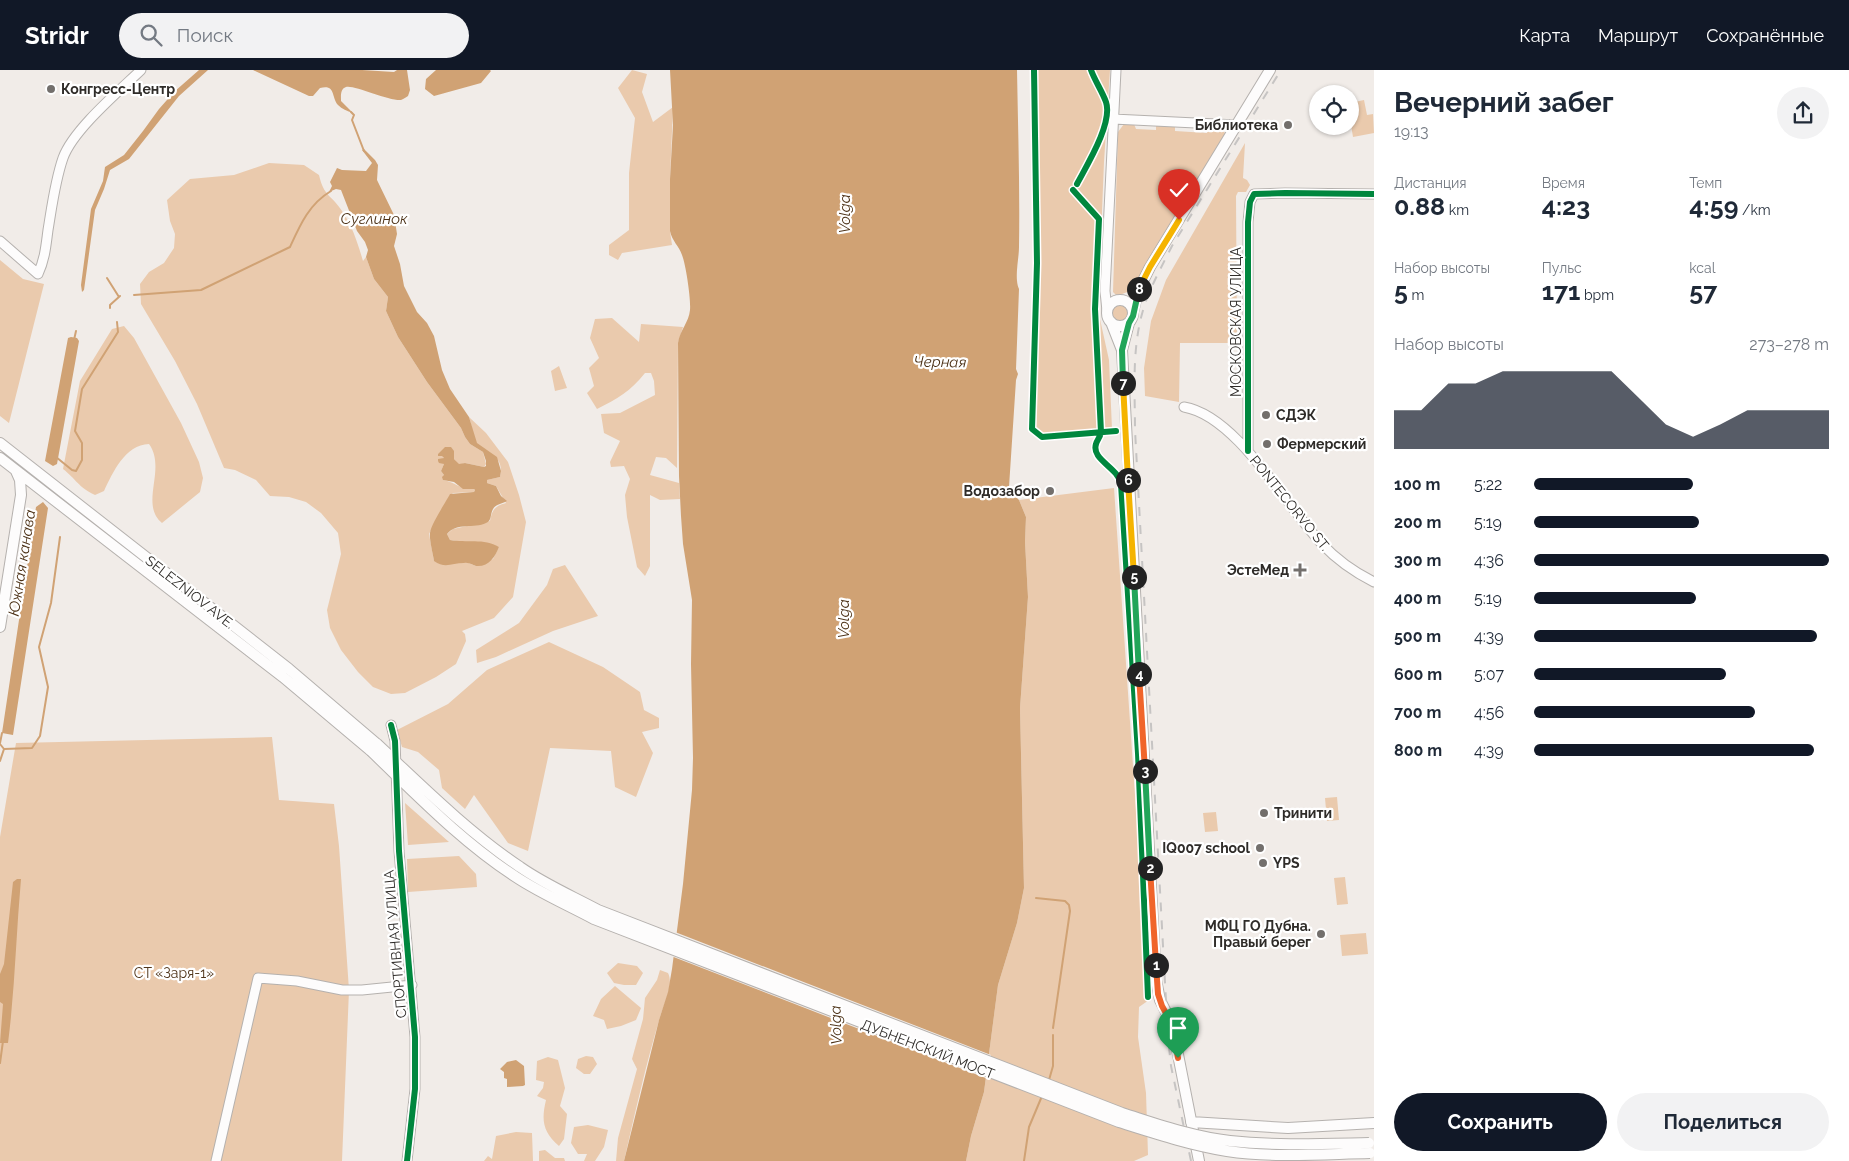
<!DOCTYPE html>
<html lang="ru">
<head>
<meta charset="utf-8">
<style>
	body { margin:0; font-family:Raleway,sans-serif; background:#f2f2f3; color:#1f2937; height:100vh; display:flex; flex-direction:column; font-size:19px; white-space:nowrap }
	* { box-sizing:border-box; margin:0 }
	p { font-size:16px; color:#747a83 }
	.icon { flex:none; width:28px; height:28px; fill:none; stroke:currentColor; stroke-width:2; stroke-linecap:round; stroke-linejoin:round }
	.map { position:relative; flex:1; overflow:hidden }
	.sheet { display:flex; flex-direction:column; background:#fff; width:475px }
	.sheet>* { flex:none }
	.controls { position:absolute; left:1309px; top:15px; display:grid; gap:10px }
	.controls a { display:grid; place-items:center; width:50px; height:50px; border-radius:50%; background:#fff; box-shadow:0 1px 4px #0004; font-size:25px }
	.pin { position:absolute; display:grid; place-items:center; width:42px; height:42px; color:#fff; margin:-51px -21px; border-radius:50% 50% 50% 0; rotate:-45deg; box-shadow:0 0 5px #0007 }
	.pin .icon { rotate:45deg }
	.km { position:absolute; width:25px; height:25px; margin:-12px; border-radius:50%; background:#222; color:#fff; font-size:14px; line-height:25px; text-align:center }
	.round { display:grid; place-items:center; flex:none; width:52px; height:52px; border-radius:26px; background:#f2f2f3 }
	.head { display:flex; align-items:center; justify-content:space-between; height:85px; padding:0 20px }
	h1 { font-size:28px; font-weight:700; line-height:38px }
	.stats { display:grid; grid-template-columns:repeat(3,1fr); gap:8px; height:85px; padding:5px 20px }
	.stats div { display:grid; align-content:center }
	.stats b { font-size:25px; font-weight:700 }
	.stats small { font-size:14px; font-weight:400 }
	.stats p { font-size:14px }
	.chart { height:140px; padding:10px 20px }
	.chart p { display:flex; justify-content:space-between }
	.chart svg { width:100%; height:90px; margin-top:5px; fill:#111827; opacity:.7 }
	.action { display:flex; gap:10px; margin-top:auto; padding:10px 20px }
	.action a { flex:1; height:58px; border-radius:30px; background:#111827; color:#fff; font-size:20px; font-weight:700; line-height:58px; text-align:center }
	.action a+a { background:#f2f2f3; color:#1f2937 }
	ul { padding:0 20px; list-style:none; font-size:16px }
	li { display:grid; grid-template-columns:80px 60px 1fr; align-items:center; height:38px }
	li i { height:12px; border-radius:6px; background:#111827 }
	header { display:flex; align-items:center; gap:30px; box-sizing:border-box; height:70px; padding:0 25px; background:#111827; color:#fff }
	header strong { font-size:24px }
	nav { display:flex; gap:28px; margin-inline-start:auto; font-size:18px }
	.search { width:350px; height:45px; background:#f2f2f3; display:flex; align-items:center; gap:12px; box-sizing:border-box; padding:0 18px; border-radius:28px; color:#747a83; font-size:19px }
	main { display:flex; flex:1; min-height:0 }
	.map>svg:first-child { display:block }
	.green { fill:#eacaad }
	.water { fill:#d0a274 }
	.pier { fill:#f1ece8 }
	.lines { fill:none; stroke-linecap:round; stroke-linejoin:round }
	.stream { stroke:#d0a274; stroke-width:2 }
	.minor-casing { stroke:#b5b1ae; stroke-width:11 }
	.major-casing { stroke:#b5b1ae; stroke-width:12 }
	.minor { stroke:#fdfcfc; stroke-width:9 }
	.major { stroke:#fdfcfc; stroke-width:10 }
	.rail { stroke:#c6c4c3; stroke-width:2; stroke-dasharray:9 9; stroke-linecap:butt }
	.major-bridge-casing { stroke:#b5b1ae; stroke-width:12; stroke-linecap:butt }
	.major-bridge { stroke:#fdfcfc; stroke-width:10 }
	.cycleway-casing { stroke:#fff; stroke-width:9 }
	.cycleway { stroke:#00873e; stroke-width:6 }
	.split-1-casing { stroke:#fff; stroke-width:10 }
	.split-2-casing { stroke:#fff; stroke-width:10 }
	.split-3-casing { stroke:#fff; stroke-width:10 }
	.split-4-casing { stroke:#fff; stroke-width:10 }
	.split-5-casing { stroke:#fff; stroke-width:10 }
	.split-6-casing { stroke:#fff; stroke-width:10 }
	.split-7-casing { stroke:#fff; stroke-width:10 }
	.split-8-casing { stroke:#fff; stroke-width:10 }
	.split-9-casing { stroke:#fff; stroke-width:10 }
	.split-1 { stroke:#f0652b; stroke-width:6 }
	.split-2 { stroke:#f0652b; stroke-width:6 }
	.split-3 { stroke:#22a559; stroke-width:6 }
	.split-4 { stroke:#f0652b; stroke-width:6 }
	.split-5 { stroke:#22a559; stroke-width:6 }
	.split-6 { stroke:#f5b400; stroke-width:6 }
	.split-7 { stroke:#f5b400; stroke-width:6 }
	.split-8 { stroke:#22a559; stroke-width:6 }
	.split-9 { stroke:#f5b400; stroke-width:6 }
	.poi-dot { fill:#736f6c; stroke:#fff; stroke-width:2 }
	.labels { text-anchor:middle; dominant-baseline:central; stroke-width:4.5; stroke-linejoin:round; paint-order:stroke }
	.poi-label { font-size:14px; font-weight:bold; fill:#2f2c29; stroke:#fff; text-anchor:start }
	.street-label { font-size:14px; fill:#2f2c29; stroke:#fff }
	.park-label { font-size:14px; fill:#50351a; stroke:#fff }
	.water-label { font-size:15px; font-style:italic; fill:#4b3015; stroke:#fff }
</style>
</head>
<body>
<header>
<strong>Stridr</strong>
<div class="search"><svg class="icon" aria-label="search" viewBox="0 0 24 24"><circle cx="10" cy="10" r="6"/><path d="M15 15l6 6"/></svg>Поиск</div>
<nav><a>Карта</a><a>Маршрут</a><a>Сохранённые</a></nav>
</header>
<main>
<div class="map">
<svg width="1374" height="1091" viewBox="0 0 1374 1091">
	<rect width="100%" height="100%" fill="#f1ece8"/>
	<!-- green -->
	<path class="green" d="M632 0 647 4 642 22 653 52 673 37 670 109V161L672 175 622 183 618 190 609 185V175L629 160V103L635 48 618 18Z
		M1036 0H1110L1104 92 1098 240 1109 290 1112 359 1043 364 1036 357 1039 179Z
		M1364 30 1367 45 1373 44 1374 63 1353 67 1350 49V33Z
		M1124 54H1134L1136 59 1156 60V55L1175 56V61L1207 63 1208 58H1223L1225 64 1147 196 1135 219 1117 226 1113 222 1118 62Z
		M1245 73 1243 108 1247 110 1250 115 1246 122H1238L1236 126 1237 273H1180L1179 332 1145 326 1144 298 1151 251 1166 210Z
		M269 93 304 95 319 105C324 127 331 124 342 141 352 155 358 174 363 191L366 187 374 209 388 227 386 241 398 267 427 312 461 358 465 367 470 374 483 382 486 394 484 397 465 393 459 395 454 389V381H442L440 383 444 388 441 390 444 394 441 401 444 405 443 410C458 413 458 419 474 419L475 420 474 422 453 423 449 427 429 464 434 491 466 492 476 496 493 489 499 477 450 470 447 464 453 459 490 451C492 440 495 436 506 433L496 416 487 413V410L500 407C505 385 488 386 477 374 472 367 472 355 469 347L486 363 508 392 519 425 526 452 513 527 494 548 462 561 465 564 466 571 456 594 436 607 405 623 391 624 373 617 358 602 341 580 330 558 327 540 341 484 338 463 321 443 306 432 289 427 270 426 256 410 235 400 224 398 197 334 175 291 141 234 140 214 149 202 164 193 174 178 175 164 170 151 167 130 190 109 234 105Z
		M0 190 23 209 44 214 9 353 0 346Z
		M1110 243a10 10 0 1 1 20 0a10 10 0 1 1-20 0Z
		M612 248 639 272 641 254 683 257 678 273 677 398 666 388 656 387 650 405 679 413 680 429 660 430 650 425V496L645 506 637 497 627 447 625 425 630 409 624 396 611 397 610 392 620 371 604 363 601 344 620 343 655 325 654 311 651 303H645C631 321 617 329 597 339L587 323 594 316 589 298 599 288 590 268 595 249Z
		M124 256 134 268 181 353 199 392 203 408 200 422 162 453C139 434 167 399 149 374 125 375 113 402 104 421L95 425C78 417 76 409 63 399L80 311 112 259Z
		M559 296 567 318 555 321 551 301Z
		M1114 418 1149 930 1139 937 1138 967 1146 1023 1148 1085 1134 1091H966L971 1066 984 1022 998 915 1017 853 1024 818 1020 638 1028 527 1025 472 1026 447 1019 430Z
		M565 495 598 546 553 561 496 587 477 593 476 580 519 553 547 515 553 499Z
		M549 572 603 597 640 622 644 640 659 648V658L642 662 653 683 636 727 615 717 611 681 550 678 528 781 508 773 474 725 465 739 442 718 439 700 418 682 402 677 397 660 448 634 487 600Z
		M272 667 279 730 334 734 339 776 349 920 342 1091H0V767L16 673Z
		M1337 727 1339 750 1327 751 1325 728Z
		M405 733 449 772 408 775Z
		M1216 742 1218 761 1205 762 1203 743Z
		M459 786 476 804 477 817 408 822 407 789Z
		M1345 807 1348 834 1337 835 1334 808Z
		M1366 863 1368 884 1342 886 1340 865Z
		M618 893 637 896 643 903 636 915H624L614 913 607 903Z
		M660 900 668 903C674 915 664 934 660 947 646 994 635 1043 624 1091H616L618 1068 637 999 632 989 643 949 645 928 657 910Z
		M615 916 641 938 636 950 621 956 607 959 604 950 593 946 601 929Z
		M586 986 593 987 597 994 590 1004H584L576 998 578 989Z
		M548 987 558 990 565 1018 560 1036 567 1044 564 1069 559 1076C543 1062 541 1051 546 1030L537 1026 543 1018 544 1012 536 1010 537 991Z
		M588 1055 608 1060 604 1077 595 1091H584L587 1084H578L571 1073 574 1057Z
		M516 1062 532 1063 533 1091H484L488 1086 492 1089 496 1066Z
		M545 1080 555 1088H564L565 1091H539V1081Z"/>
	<!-- water -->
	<path class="water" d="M199 0H208L179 26 129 89 110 100 104 119 95 140 84 220 82 222 81 215 91 139 103 111 105 97 124 85 143 61 159 39 174 22Z
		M253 0H362L394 2 397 0H407L410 20 408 26C406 27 404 29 401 30 389 31 352 14 346 17 340 19 341 26 341 31L353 43C347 41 342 39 338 35 331 27 336 14 320 18L313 26H309Z
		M436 0H490L491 1 481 13 434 26 425 19 426 9Z
		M670 0H1017C1018 59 1020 118 1019 177 1019 189 1014 208 1019 219L1016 299 1018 304 1016 310 1009 417 1010 421 1019 430 1026 447 1025 472 1028 527 1020 638 1024 818 1017 853 998 915 984 1022 971 1066 966 1091H624L659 950 668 922 672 899 683 814 692 720 693 688 691 594 692 530 683 474 681 446 679 406 678 273C680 260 689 252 690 240 691 230 686 195 682 185 679 176 672 171 670 161V109L673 55Z
		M364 79 375 90 378 95 377 110 394 145 397 164 394 176 400 194 404 216 417 242 427 253 434 266 442 300 450 319 469 347 477 373 497 387 501 401 500 407 487 410V413L496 416 501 426 507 431C502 434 496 434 493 439 490 444 492 451 486 453 474 459 457 452 447 464L450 470C466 473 484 468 499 477 495 487 489 497 476 496 472 495 469 492 464 493 452 493 445 499 434 491 433 484 429 469 430 463 431 454 446 432 450 424L474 422 475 420 474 419H463L454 412 443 410 442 407 444 405 441 401 444 394 439 393 438 391V389L444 388 442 386H438V384L445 377H451L454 381V389L459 394 465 393 484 397 486 396V391L483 382 470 374 465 367 461 358 427 312 398 267 386 241 388 227 374 209 366 187 368 180 365 172 357 161 341 120 336 119 329 122 332 116 330 112 337 98 342 100 366 101 372 93 362 80Z
		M71 267 77 268 79 271 57 394 53 396 45 391 68 268Z
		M43 432 48 438 13 665 2 663 36 437Z
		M17 809H21C16 864 15 919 8 973H0L3 934 0 932V904L4 894 13 812Z
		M516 990 524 996 525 1015 523 1016 507 1017V1009L504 1008V1002L500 999 507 992Z"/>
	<!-- pier -->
	<path class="pier" d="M675 862 991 985 988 1009 671 886Z"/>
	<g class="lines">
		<!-- stream -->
		<path class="stream" d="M351 42 354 45 352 50 364 81
			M107 208 119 227
			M134 225 201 220 290 177C300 155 309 134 331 121
			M110 238V235L120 226
			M74 270 76 261
			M56 387 72 400 76 401 82 390V373L75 361 82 319 118 262 117 252
			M0 673 2 663
			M0 674 4 679 0 691
			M4 679 32 678 40 666 48 617 39 577 51 533 60 467
			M1036 828 1065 831 1069 835 1070 841 1053 958
			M0 993 3 971
			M1049 1010 1053 996V965
			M1024 1091 1029 1057 1042 1026"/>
		<defs>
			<path id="minor" d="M1113 49 1237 55
				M0 171 38 204C45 189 46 175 48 160 52 136 55 111 63 88 73 60 118 22 141 0
				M1107 241 1105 221 1116 0
				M1184 337C1237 346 1286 436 1322 474 1337 490 1354 502 1374 512
				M1248 381V152L1250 132 1254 124 1285 123 1374 124
				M391 655 395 671 399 781 415 967V1019L407 1091
				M216 1091 258 908 297 911 342 920H362L412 915"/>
			<path id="major" d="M1107 243a13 13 0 1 1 26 0a13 13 0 1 1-26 0Z
				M1133 242 1138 221 1150 197 1270 0
				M1111 252 1122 280
				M1129 253 1122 280 1156 910 1160 930 1172 954 1199 1091
				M0 373 289 599 377 674
				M0 388 283 607 371 681
				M0 557 21 425 20 410 16 401
				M1191 1052 1288 1058 1374 1053"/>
		</defs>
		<!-- minor casing -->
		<use href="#minor" class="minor-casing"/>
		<!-- major casing -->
		<use href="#major" class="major-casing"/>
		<!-- minor -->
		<use href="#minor" class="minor"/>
		<!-- major -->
		<use href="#major" class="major"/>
		<!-- rail -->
		<path class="rail" d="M1191 1091 1171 996 1168 968 1135 360C1135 317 1131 273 1146 231 1153 212 1163 194 1172 176L1281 0"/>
		<defs>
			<path id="major-bridge" d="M377 674C423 717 468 762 520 797 544 814 572 826 598 840L1122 1043C1157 1054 1193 1067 1230 1071 1277 1076 1322 1074 1369 1073
				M371 681C417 725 462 772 516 807 540 823 568 835 594 849L1119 1052C1154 1063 1190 1075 1227 1081 1274 1088 1322 1084 1370 1083"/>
		</defs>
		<!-- major-bridge casing -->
		<use href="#major-bridge" class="major-bridge-casing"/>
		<!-- major-bridge -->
		<use href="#major-bridge" class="major-bridge"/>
		<defs>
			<path id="cycleway" d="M1034 0 1037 193 1032 359 1042 367 1116 361
				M1077 114C1087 95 1113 53 1106 32 1102 21 1095 11 1091 0
				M1073 120 1099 149 1095 239 1101 362C1100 368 1097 370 1096 374 1091 390 1118 397 1121 414L1138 683 1148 927
				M1248 381V152L1250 132 1254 124 1285 123 1374 124
				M391 655 395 671 399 781 415 967V1019L407 1091"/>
		</defs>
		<!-- cycleway casing -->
		<use href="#cycleway" class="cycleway-casing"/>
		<!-- cycleway -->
		<use href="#cycleway" class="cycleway"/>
	</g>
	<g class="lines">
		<defs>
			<path id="split-1" d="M1156 895 1158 924 1162 936 1172 954 1178 988"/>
			<path id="split-2" d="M1150 798 1156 895"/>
			<path id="split-3" d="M1145 701 1150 798"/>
			<path id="split-4" d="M1139 604 1145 701"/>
			<path id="split-5" d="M1134 507 1139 604"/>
			<path id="split-6" d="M1128 410 1134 507"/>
			<path id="split-7" d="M1123 313 1128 410"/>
			<path id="split-8" d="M1123 313 1122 280 1129 253 1133 246 1139 219"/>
			<path id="split-9" d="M1139 219 1150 197 1179 150"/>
		</defs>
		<!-- split-1 casing -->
		<use href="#split-1" class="split-1-casing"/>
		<!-- split-2 casing -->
		<use href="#split-2" class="split-2-casing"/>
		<!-- split-3 casing -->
		<use href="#split-3" class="split-3-casing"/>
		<!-- split-4 casing -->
		<use href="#split-4" class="split-4-casing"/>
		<!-- split-5 casing -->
		<use href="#split-5" class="split-5-casing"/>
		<!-- split-6 casing -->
		<use href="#split-6" class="split-6-casing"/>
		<!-- split-7 casing -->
		<use href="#split-7" class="split-7-casing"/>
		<!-- split-8 casing -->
		<use href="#split-8" class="split-8-casing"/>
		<!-- split-9 casing -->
		<use href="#split-9" class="split-9-casing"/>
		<!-- split-1 -->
		<use href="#split-1" class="split-1"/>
		<!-- split-2 -->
		<use href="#split-2" class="split-2"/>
		<!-- split-3 -->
		<use href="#split-3" class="split-3"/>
		<!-- split-4 -->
		<use href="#split-4" class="split-4"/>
		<!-- split-5 -->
		<use href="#split-5" class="split-5"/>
		<!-- split-6 -->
		<use href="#split-6" class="split-6"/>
		<!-- split-7 -->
		<use href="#split-7" class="split-7"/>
		<!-- split-8 -->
		<use href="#split-8" class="split-8"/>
		<!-- split-9 -->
		<use href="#split-9" class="split-9"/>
	</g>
	<!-- markers -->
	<g class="poi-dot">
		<circle cx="51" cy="19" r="5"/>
		<circle cx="1288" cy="55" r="5"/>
		<circle cx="1266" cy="345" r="5"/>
		<circle cx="1267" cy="374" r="5"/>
		<circle cx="1050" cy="421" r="5"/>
		<path d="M1297.5 492.5h5v5h5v5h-5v5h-5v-5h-5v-5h5z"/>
		<circle cx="1264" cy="743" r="5"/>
		<circle cx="1260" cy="778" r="5"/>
		<circle cx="1263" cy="793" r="5"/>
		<circle cx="1321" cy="864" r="5"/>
	</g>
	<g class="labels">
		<!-- poi labels -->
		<g class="poi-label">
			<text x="61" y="19">Конгресс-Центр</text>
			<text x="1278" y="55" text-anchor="end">Библиотека</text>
			<text x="1276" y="345">СДЭК</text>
			<text x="1277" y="374">Фермерский</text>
			<text x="1040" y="421" text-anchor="end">Водозабор</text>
			<text x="1289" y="500" text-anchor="end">ЭстеМед</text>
			<text x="1274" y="743">Тринити</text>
			<text x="1250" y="778" text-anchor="end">IQ007 school</text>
			<text x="1273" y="793">YPS</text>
			<text x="1311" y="856" text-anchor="end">МФЦ ГО Дубна.<tspan x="1311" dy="16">Правый берег</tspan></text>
		</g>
		<!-- street labels -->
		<g class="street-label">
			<text transform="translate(1236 252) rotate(-90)">МОСКОВСКАЯ УЛИЦА</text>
			<text transform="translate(1290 433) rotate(51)">PONTECORVO ST.</text>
			<text transform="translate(190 522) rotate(38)">SELEZNIOV AVE.</text>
			<text transform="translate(395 874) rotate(-95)">СПОРТИВНАЯ УЛИЦА</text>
			<text transform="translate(928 979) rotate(21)">ДУБНЕНСКИЙ МОСТ</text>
		</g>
		<!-- park labels -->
		<g class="park-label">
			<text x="174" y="903">СТ «Заря-1»</text>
		</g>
		<!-- water labels -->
		<g class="water-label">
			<text transform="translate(845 144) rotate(-90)">Volga</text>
			<text x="374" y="149">Суглинок</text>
			<text transform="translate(940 292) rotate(1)">Черная</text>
			<text transform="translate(22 493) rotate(-81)">Южная канава</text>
			<text transform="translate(844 549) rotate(-90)">Volga</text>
			<text transform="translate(836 955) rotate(-92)">Volga</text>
		</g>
	</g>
</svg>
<div class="controls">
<a><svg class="icon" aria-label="locate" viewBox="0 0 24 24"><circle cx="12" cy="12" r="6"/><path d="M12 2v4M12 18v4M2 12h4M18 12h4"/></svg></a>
</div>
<div class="pin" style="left:1178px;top:988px;background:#1e9e55"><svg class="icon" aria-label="arrive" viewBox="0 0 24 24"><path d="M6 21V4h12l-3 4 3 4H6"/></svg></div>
<div class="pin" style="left:1179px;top:150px;background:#d93025"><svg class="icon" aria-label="check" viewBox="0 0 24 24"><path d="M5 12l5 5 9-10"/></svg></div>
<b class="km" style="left:1156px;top:895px">1</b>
<b class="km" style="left:1150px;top:798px">2</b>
<b class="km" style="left:1145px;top:701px">3</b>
<b class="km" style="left:1139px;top:604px">4</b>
<b class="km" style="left:1134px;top:507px">5</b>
<b class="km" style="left:1128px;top:410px">6</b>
<b class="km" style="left:1123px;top:313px">7</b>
<b class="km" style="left:1139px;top:219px">8</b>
</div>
<section class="sheet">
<div class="head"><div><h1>Вечерний забег</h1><p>19:13</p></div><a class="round"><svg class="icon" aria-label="share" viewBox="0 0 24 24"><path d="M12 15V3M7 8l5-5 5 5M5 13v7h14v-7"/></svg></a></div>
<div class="stats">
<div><p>Дистанция</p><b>0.88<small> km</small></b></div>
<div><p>Время</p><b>4:23</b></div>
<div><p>Темп</p><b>4:59<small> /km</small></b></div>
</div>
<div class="stats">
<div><p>Набор высоты</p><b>5<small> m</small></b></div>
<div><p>Пульс</p><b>171<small> bpm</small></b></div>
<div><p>kcal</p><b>57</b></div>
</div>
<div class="chart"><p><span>Набор высоты</span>273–278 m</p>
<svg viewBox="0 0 160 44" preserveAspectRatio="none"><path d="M0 44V25L10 25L20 12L30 12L40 6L50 6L60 6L70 6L80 6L90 19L100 32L110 38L120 32L130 25L140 25L150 25L160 25V44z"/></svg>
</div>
<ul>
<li><b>100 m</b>5:22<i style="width:54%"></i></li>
<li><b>200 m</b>5:19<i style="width:56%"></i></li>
<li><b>300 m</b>4:36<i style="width:100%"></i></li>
<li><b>400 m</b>5:19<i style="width:55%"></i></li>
<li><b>500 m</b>4:39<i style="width:96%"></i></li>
<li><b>600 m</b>5:07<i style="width:65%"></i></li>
<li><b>700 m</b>4:56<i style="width:75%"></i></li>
<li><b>800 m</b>4:39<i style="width:95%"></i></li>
</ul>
<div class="action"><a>Сохранить</a><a>Поделиться</a></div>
</section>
</main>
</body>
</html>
